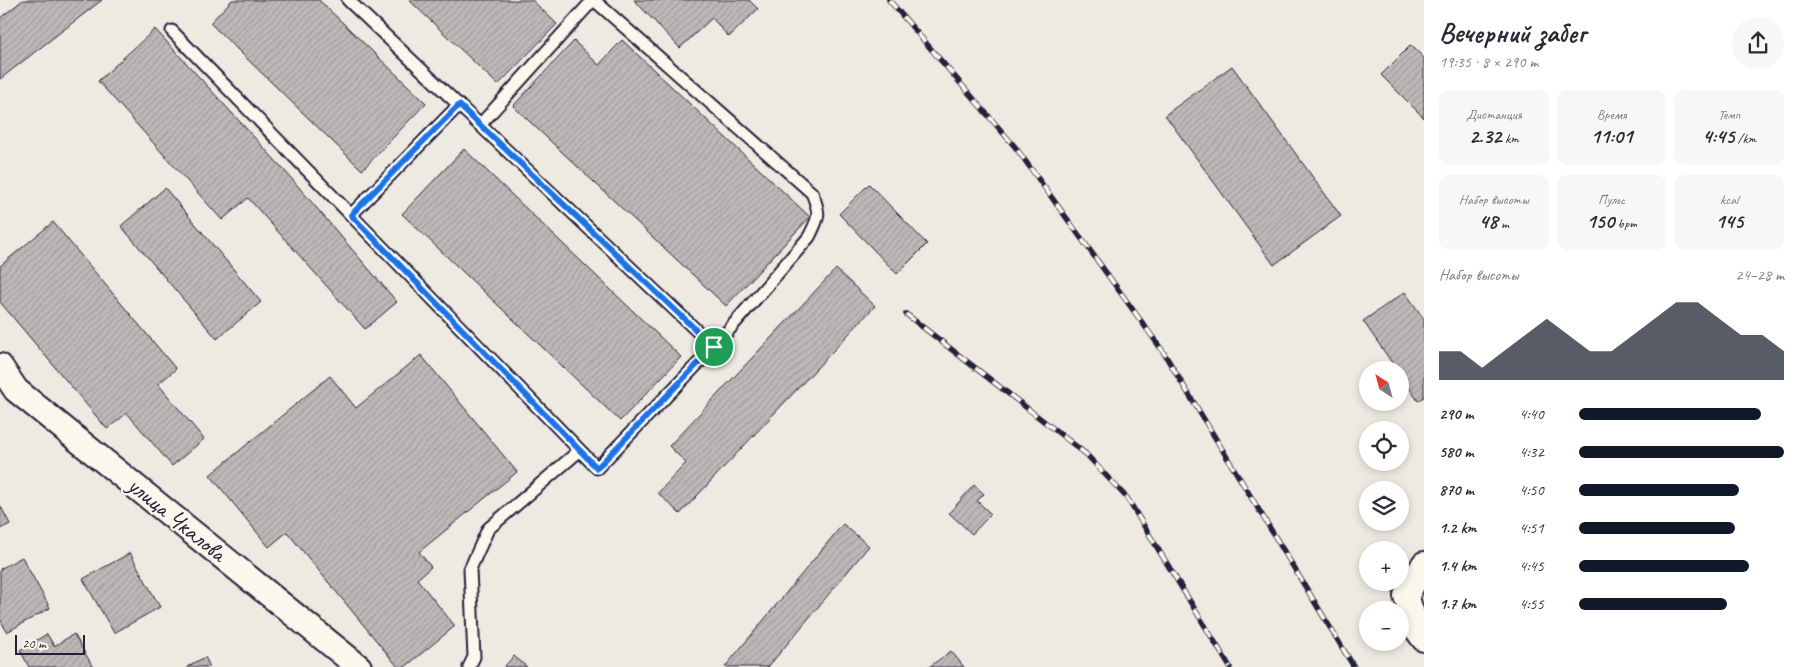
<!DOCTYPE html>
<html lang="ru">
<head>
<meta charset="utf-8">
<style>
	body { margin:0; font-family:Caveat,sans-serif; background:#f7f7f7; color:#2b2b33; height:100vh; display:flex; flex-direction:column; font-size:19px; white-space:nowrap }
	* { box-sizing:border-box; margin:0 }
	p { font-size:16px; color:#7c7c81 }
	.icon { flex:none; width:28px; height:28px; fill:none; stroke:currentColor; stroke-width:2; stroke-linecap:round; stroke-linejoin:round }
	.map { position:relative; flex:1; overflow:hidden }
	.sheet { display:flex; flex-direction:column; background:#fff; width:375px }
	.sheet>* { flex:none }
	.needle { width:32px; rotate:324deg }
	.fabs { position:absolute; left:1359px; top:361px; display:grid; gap:10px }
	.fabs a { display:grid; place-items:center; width:50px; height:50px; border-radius:50%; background:#fff; box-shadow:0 2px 8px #0003; font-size:25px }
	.scale { position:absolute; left:15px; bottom:12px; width:70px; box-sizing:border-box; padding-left:5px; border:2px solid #22223b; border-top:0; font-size:14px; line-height:18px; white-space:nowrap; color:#22223b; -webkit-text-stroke:4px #fbf7ec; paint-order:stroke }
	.pin { position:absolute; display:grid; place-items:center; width:42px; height:42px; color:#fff; margin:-21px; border:2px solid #fff; border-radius:50%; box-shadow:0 1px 5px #0007 }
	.round { display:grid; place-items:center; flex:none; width:52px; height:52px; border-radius:26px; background:#f7f7f7 }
	.overview { display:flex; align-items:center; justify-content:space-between; height:85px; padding:0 15px }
	h1 { font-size:28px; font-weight:700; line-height:38px }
	.figures { display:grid; grid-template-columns:repeat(3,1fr); gap:8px; height:85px; padding:5px 15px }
	.figures div { display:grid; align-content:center; border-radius:10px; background:#f7f7f7; text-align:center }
	.figures b { font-size:21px; font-weight:700 }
	.figures small { font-size:14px; font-weight:400 }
	.figures p { font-size:14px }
	.chart { height:140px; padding:10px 15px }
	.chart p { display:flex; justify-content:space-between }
	.chart svg { width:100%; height:90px; margin-top:5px; fill:#111827; opacity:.7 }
	ul { padding:0 15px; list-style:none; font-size:16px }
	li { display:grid; grid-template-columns:80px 60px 1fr; align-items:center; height:38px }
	li i { height:12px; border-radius:6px; background:#111827 }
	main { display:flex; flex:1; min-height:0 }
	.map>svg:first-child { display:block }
	.building { fill:url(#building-hatch); stroke:#22223b }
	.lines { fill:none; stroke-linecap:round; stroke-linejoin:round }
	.service-casing { stroke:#22223b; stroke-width:15 }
	.minor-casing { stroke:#22223b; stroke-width:28 }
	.service { stroke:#fbf7ec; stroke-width:11 }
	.minor { stroke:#fbf7ec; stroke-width:24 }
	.rail-casing { stroke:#22223b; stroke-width:5.5 }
	.rail { stroke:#fbf7ec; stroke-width:4; stroke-dasharray:11; stroke-linecap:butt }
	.route-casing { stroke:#fff; stroke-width:10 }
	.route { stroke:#1a73e8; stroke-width:6 }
	.labels { text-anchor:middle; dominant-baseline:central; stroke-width:4.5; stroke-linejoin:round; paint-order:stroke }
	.street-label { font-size:24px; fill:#22223b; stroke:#fbf7ec }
</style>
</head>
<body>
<main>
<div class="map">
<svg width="1424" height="667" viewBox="0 0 1424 667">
	<defs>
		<pattern id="building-hatch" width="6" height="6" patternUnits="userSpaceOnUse" patternTransform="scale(1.25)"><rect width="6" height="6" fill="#bcb8b8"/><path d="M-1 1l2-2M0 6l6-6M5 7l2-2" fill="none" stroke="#a19e9f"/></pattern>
	</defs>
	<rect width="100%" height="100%" fill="#eeeae2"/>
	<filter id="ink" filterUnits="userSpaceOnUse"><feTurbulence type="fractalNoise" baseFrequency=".02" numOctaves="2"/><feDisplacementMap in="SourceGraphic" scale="10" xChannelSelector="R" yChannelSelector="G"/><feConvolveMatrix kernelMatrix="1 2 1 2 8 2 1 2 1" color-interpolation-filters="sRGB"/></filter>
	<g filter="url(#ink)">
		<!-- building -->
		<path class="building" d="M23 0H102L0 79V18Z
			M232 0H319L426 103 362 170 210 23Z
			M409 0H532L557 24 498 85Z
			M634 0H749L758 9 729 37 712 18 680 48Z
			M155 29 285 171 397 302 365 329 248 198 222 220 98 81Z
			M622 40 810 217 726 306 513 106 574 41 599 65Z
			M1411 45 1424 58V118L1381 75Z
			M1232 66 1341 216 1274 265 1165 115Z
			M464 149 681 357 620 421 402 214Z
			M869 184 927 244 897 274 839 214Z
			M165 188 261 302 217 339 121 226Z
			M53 222 176 369 158 384 204 439 172 466 127 413 107 429 0 302V266Z
			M836 269 875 306 680 514 658 493 686 463 669 446Z
			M1405 292 1424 319V397L1418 401 1400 374V370H1397L1363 321Z
			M421 355 517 472 419 552 431 567 417 579 455 626 405 667H398L287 532 269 547 210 475 330 376 356 408Z
			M974 485 984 494 977 501 991 514 972 534 949 513Z
			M0 505 10 524 0 529Z
			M843 524 869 546 768 667H725Z
			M130 553 160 607 114 633 83 579Z
			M22 557 50 608 7 632 0 619V569Z
			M47 634 54 646 74 634 93 667H29L20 650Z
			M951 651 964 667H929Z
			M514 656 527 667H504Z
			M205 657 210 667H187Z"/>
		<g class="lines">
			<defs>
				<path id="service" d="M594 0 812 193C821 215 819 217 809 237L714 347
					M172 31 597 468 714 347 348 0
					M475 121 480 125 593 0
					M351 215 459 105 464 110
					M469 667 474 657 470 569 488 529 579 451"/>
				<path id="minor" d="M0 366 16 390 359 667
					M1424 564 1406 596 1418 631 1424 639"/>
			</defs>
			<!-- service casing -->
			<use href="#service" class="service-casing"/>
			<!-- minor casing -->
			<use href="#minor" class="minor-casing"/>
			<!-- service -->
			<use href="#service" class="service"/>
			<!-- minor -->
			<use href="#minor" class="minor"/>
			<defs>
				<path id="rail" d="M889 0 1016 148 1162 350 1354 667
					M906 314 1086 454 1127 498 1230 667"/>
			</defs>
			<!-- rail casing -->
			<use href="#rail" class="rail-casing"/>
			<!-- rail -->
			<use href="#rail" class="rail"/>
		</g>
	</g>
	<g class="lines" filter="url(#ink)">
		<defs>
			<path id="route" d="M459 105 714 347 597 468 351 215Z"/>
		</defs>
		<!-- route casing -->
		<use href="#route" class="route-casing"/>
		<!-- route -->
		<use href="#route" class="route"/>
	</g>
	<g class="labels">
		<!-- street labels -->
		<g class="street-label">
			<text transform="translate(177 519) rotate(39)">улица Чкалова</text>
		</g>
	</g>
</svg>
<div class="fabs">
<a><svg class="needle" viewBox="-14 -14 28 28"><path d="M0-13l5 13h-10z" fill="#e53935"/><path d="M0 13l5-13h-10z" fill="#7c7c81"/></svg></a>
<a><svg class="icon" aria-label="locate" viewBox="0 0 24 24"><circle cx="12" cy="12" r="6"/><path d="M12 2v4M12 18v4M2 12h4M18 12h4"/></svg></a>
<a><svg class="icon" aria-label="layers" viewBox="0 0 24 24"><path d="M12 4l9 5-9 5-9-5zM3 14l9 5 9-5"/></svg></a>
<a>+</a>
<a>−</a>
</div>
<div class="scale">20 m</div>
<div class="pin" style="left:714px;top:347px;background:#1e9e55"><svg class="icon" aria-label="arrive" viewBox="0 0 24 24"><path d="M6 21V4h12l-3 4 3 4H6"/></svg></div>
</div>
<section class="sheet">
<div class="overview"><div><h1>Вечерний забег</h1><p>19:35 · 8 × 290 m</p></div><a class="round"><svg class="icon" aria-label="share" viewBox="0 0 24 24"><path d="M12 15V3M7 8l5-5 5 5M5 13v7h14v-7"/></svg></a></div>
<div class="figures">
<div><p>Дистанция</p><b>2.32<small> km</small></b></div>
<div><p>Время</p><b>11:01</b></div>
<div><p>Темп</p><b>4:45<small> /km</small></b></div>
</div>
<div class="figures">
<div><p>Набор высоты</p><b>48<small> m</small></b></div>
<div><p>Пульс</p><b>150<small> bpm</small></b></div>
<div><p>kcal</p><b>145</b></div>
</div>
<div class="chart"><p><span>Набор высоты</span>24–28 m</p>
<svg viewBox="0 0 160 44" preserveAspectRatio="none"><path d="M0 44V30L10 30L20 38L30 30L40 22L50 14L60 22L70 30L80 30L90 22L100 14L110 6L120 6L130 14L140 22L150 22L160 30V44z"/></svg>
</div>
<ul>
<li><b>290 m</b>4:40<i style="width:89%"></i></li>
<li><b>580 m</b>4:32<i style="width:100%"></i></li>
<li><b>870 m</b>4:50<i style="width:78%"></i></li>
<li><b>1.2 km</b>4:51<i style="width:76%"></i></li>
<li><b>1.4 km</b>4:45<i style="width:83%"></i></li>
<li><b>1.7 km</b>4:55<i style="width:72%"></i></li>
</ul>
</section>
</main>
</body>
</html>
